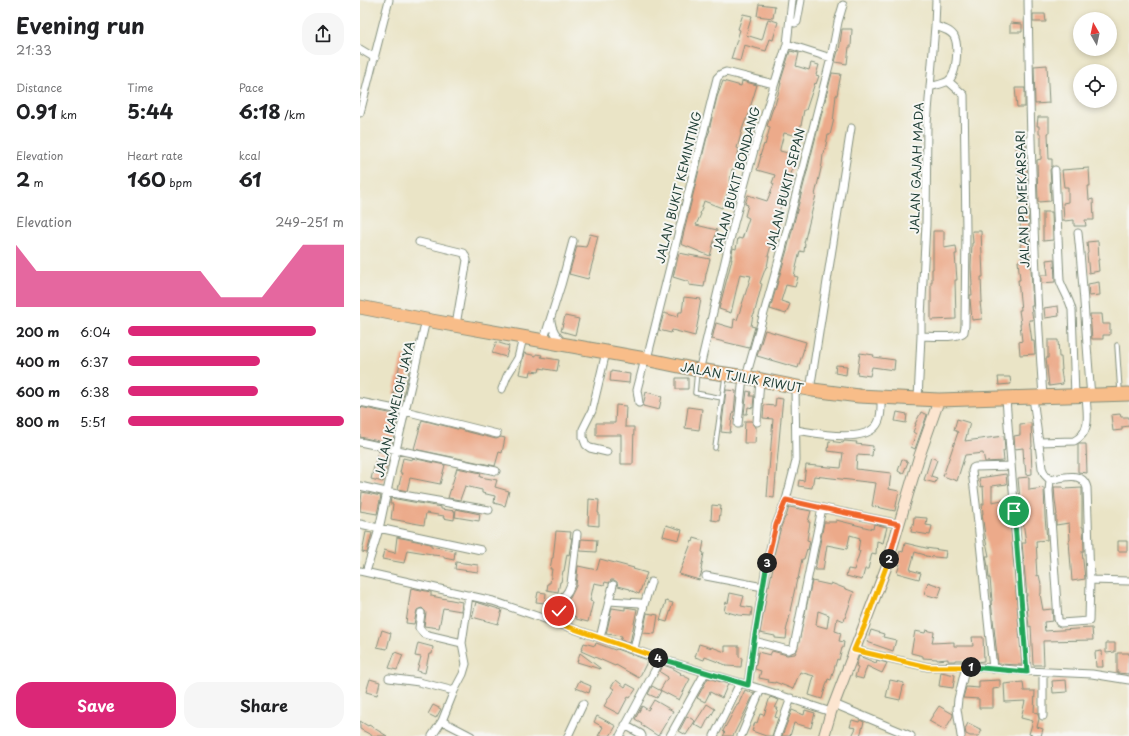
<!DOCTYPE html>
<html lang="en">
<head>
<meta charset="utf-8">
<style>
	body { margin:0; font-family:"Playpen Sans",sans-serif; background:#f6f6f6; color:#202124; height:100vh; display:flex; flex-direction:column; font-size:15px; white-space:nowrap }
	* { box-sizing:border-box; margin:0 }
	p { font-size:13px; color:#757577 }
	.icon { flex:none; width:22px; height:22px; fill:none; stroke:currentColor; stroke-width:2; stroke-linecap:round; stroke-linejoin:round }
	.map { position:relative; flex:1; overflow:hidden }
	.side { display:flex; flex-direction:column; background:#fff; width:360px }
	.side>* { flex:none }
	.needle { width:26px; rotate:351deg }
	.controls { position:absolute; left:713px; top:12px; display:grid; gap:8px }
	.controls a { display:grid; place-items:center; width:44px; height:44px; border-radius:50%; background:#fff; box-shadow:0 2px 6px #0003; font-size:20px }
	.pin { position:absolute; display:grid; place-items:center; width:34px; height:34px; color:#fff; margin:-17px; border:2px solid #fff; border-radius:50%; box-shadow:0 1px 4px #0007 }
	.km { position:absolute; width:20px; height:20px; margin:-10px; border-radius:50%; background:#222; color:#fff; font-size:11px; line-height:20px; text-align:center }
	.round { display:grid; place-items:center; flex:none; width:42px; height:42px; border-radius:16px; background:#f6f6f6 }
	.head { display:flex; align-items:center; justify-content:space-between; height:68px; padding:0 16px }
	h1 { font-size:22px; font-weight:700; line-height:30px }
	.figures { display:grid; grid-template-columns:repeat(3,1fr); gap:6px; height:68px; padding:4px 16px }
	.figures div { display:grid; align-content:center }
	.figures b { font-size:20px; font-weight:700 }
	.figures small { font-size:11px; font-weight:400 }
	.figures p { font-size:11px }
	.chart { height:112px; padding:8px 16px }
	.chart p { display:flex; justify-content:space-between }
	.chart svg { width:100%; height:72px; margin-top:4px; fill:#db2777; opacity:.7 }
	.cta { display:flex; gap:8px; margin-top:auto; padding:8px 16px }
	.cta a { flex:1; height:46px; border-radius:16px; background:#db2777; color:#fff; font-size:16px; font-weight:700; line-height:46px; text-align:center }
	.cta a+a { background:#f6f6f6; color:#202124 }
	ul { padding:0 16px; list-style:none; font-size:13px }
	li { display:grid; grid-template-columns:64px 48px 1fr; align-items:center; height:30px }
	li i { height:10px; border-radius:5px; background:#db2777 }
	main { display:flex; flex:1; min-height:0 }
	.map>svg:first-child { display:block }
	.building { fill:#ecaa8a; fill-rule:evenodd }
	.lines { fill:none; stroke-linecap:round; stroke-linejoin:round }
	.lane-casing { stroke:#84907d; stroke-width:5.5 }
	.street-casing { stroke:#84907d; stroke-width:9 }
	.secondary-casing { stroke:#84907d; stroke-width:12 }
	.highway-casing { stroke:#84907d; stroke-width:15 }
	.lane { stroke:#fff; stroke-width:3.5 }
	.street { stroke:#fff; stroke-width:7 }
	.secondary { stroke:#fce5d0; stroke-width:10 }
	.highway { stroke:#f8bd89; stroke-width:13 }
	.split-1-casing { stroke:#fff; stroke-width:8 }
	.split-2-casing { stroke:#fff; stroke-width:8 }
	.split-3-casing { stroke:#fff; stroke-width:8 }
	.split-4-casing { stroke:#fff; stroke-width:8 }
	.split-5-casing { stroke:#fff; stroke-width:8 }
	.split-1 { stroke:#22a559; stroke-width:5 }
	.split-2 { stroke:#f5b400; stroke-width:5 }
	.split-3 { stroke:#f0652b; stroke-width:5 }
	.split-4 { stroke:#22a559; stroke-width:5 }
	.split-5 { stroke:#f5b400; stroke-width:5 }
	.labels { text-anchor:middle; dominant-baseline:central; stroke-width:4; stroke-linejoin:round; paint-order:stroke }
	.street-label { font-size:12px; fill:#1f3d34; stroke:#f6f6f2 }
</style>
</head>
<body>
<main>
<section class="side">
<div class="head"><div><h1>Evening run</h1><p>21:33</p></div><a class="round"><svg class="icon" aria-label="share" viewBox="0 0 24 24"><path d="M12 15V3M7 8l5-5 5 5M5 13v7h14v-7"/></svg></a></div>
<div class="figures">
<div><p>Distance</p><b>0.91<small> km</small></b></div>
<div><p>Time</p><b>5:44</b></div>
<div><p>Pace</p><b>6:18<small> /km</small></b></div>
</div>
<div class="figures">
<div><p>Elevation</p><b>2<small> m</small></b></div>
<div><p>Heart rate</p><b>160<small> bpm</small></b></div>
<div><p>kcal</p><b>61</b></div>
</div>
<div class="chart"><p><span>Elevation</span>249–251 m</p>
<svg viewBox="0 0 160 44" preserveAspectRatio="none"><path d="M0 44V6L10 22L20 22L30 22L40 22L50 22L60 22L70 22L80 22L90 22L100 38L110 38L120 38L130 22L140 6L150 6L160 6V44z"/></svg>
</div>
<ul>
<li><b>200 m</b>6:04<i style="width:87%"></i></li>
<li><b>400 m</b>6:37<i style="width:61%"></i></li>
<li><b>600 m</b>6:38<i style="width:60%"></i></li>
<li><b>800 m</b>5:51<i style="width:100%"></i></li>
</ul>
<div class="cta"><a>Save</a><a>Share</a></div>
</section>
<div class="map">
<svg width="769" height="736" viewBox="0 0 769 736">
	<rect width="100%" height="100%" fill="#f6f6f2"/>
	<filter id="ink" filterUnits="userSpaceOnUse"><feTurbulence type="fractalNoise" baseFrequency=".025" numOctaves="2"/><feDisplacementMap in="SourceGraphic" scale="8" xChannelSelector="R" yChannelSelector="G"/><feConvolveMatrix kernelMatrix="1 2 1 2 8 2 1 2 1" color-interpolation-filters="sRGB"/></filter>
	<filter id="wash" filterUnits="userSpaceOnUse"><feTurbulence type="fractalNoise" baseFrequency=".012" numOctaves="4" result="noise"/><feDisplacementMap in="SourceGraphic" scale="16" xChannelSelector="R" yChannelSelector="G"/><feGaussianBlur stdDeviation="0.9" result="paint"/><feColorMatrix in="noise" values="0 0 0 0 0 0 0 0 0 0 0 0 0 0 0 0 0 1.4 0 .05"/><feComposite in="paint" operator="in"/></filter>
	<g filter="url(#wash)">
		<rect width="100%" height="100%" fill="#eae4c6"/>
		<g id="blocks">
			<!-- building -->
			<path class="building" d="M399 4 415 6 413 18 397 16Z
				M383 14 392 16 386 35 402 40 408 19 418 22 413 40 410 39 406 51 384 45 380 61 371 59 380 30 378 29Z
				M673 14H685L686 22H673Z
				M650 23 662 24V32H650Z
				M482 29H492L491 47H489L487 64 475 62 478 51H479Z
				M430 51 439 53 436 66 449 70 451 63 459 65 456 75 459 76 456 84 455 83 446 110H444L439 136 424 133 420 149V151L436 155 434 163 428 179H430L428 187 417 217 420 218 419 223 414 238H413L408 256H409L407 267H406L400 283 402 284 394 315H393L391 326 395 327 389 348 352 339 356 323 373 328 374 319 377 320 391 276 380 274 371 313 359 309 372 259H371L373 248 376 249 378 238 382 239 389 218 385 216 388 205 385 204 388 195 407 201 414 184 412 183 415 175 397 170 401 156H400L404 144 405 145 410 127 407 126 414 105H415L421 83H420Z
				M687 65 689 103 675 104 674 66Z
				M472 73 481 74 477 95H476L473 123 470 135H468L464 154H463L462 164 455 195H456L444 243H445L444 252 440 251 434 276 438 277 435 287 426 285 421 301 430 304 426 314 410 309 427 250Z
				M363 81 381 86 382 81 397 85 390 108H391L387 119H386L383 127 377 148 379 149 375 169H372L369 189 362 208 344 201 340 214H341L336 225 357 230 350 256 321 244 347 137 350 130H349L357 97Z
				M655 88H665V107H657Z
				M678 117H689V133H688L689 159H692V166L690 170 691 183H690L691 201 678 202 677 160 681 159V134H679V126H677Z
				M656 144H666V150H663L664 162 667 161 668 203 660 204Z
				M729 168 730 186H728L729 200 733 199 734 220H725L726 226H714V220L704 221 703 203 708 202V187H704L702 170Z
				M658 212H668L673 306H671L673 320H669L672 341H674L675 354 660 355 659 342 662 341 660 324H661L659 310H661L658 280H660L658 261H662L660 245H661L660 219H659Z
				M683 212H692L693 240 683 241Z
				M573 231H584V248L596 246 597 254H595L597 280H595L596 319 571 320V282H572V269H573Z
				M612 231H621L623 277H621L622 302H620L622 319 612 320 610 299V295H612L611 286H612L611 266 612 243H613Z
				M230 234 238 236 233 257H234L228 279 209 274 217 246 226 247Z
				M738 241 739 260H738L739 271 729 273 727 254 728 253 727 242Z
				M319 253 350 259 346 274 344 287 329 285V282L313 277Z
				M694 259 695 282 681 283V275H688L686 260Z
				M739 282 740 295 729 296 728 284Z
				M324 297 341 299 338 316H339L335 336 312 330 311 333 299 330 304 313 318 317 319 312H322Z
				M698 306 699 316 685 318 684 308Z
				M730 314H742L743 324H750V335H743V339H732Z
				M205 316 219 319 215 335 201 331Z
				M405 330 446 342 438 368 397 356Z
				M688 340H698L699 357H701L702 370H701L703 384 689 386 686 358H688Z
				M136 342 149 346 146 357 132 353Z
				M164 353 176 356V354L182 355 181 357 199 360 197 371 180 368 179 372 171 371 170 376 159 374Z
				M500 353 514 355 513 357 535 360 534 370 512 367 510 376 497 374Z
				M42 355 52 357 43 397 33 394Z
				M476 365 487 366 486 375 475 373Z
				M251 371 270 374 269 383 250 381Z
				M638 377H650L651 384 639 385Z
				M316 378H328V389H316Z
				M366 390 376 391 374 412H373L370 433 361 432Z
				M387 391 391 392 390 396H394L393 408 388 407 387 414H384Z
				M286 392 302 396 299 410 283 406Z
				M416 398 423 399 422 407 414 498 407 497 413 419 403 418 404 405 415 406Z
				M256 405 266 406 265 427H274L273 464H261V435H236V423H255Z
				M0 407 39 415 32 444 0 437Z
				M328 407 342 409 339 430 325 428Z
				M537 412 547 414 546 423 535 421Z
				M561 412 567 415 555 449 551 447 556 434 553 432 556 424H555Z
				M760 414 761 417H769V426L762 427V430L753 431 751 415Z
				M597 419 610 423 605 441 644 436 645 450 643 451 644 461 625 462 623 453 605 455 597 481 583 476 598 432 594 430Z
				M62 420 136 439 141 437 145 438 142 453 139 452 135 466 54 449Z
				M385 421H392L393 425 396 427 395 443H384Z
				M671 423 672 447H671L672 474 666 475 665 464H664L663 448 655 449 654 436 660 435V424Z
				M469 441 483 443 484 441 497 442 496 444 513 446 512 456 497 455 496 469 531 473 529 489 539 491 535 511 512 506 516 483 454 476 452 488 438 486 439 480 444 481 446 465 481 468 483 453 468 451Z
				M718 444H726L727 473 718 472Z
				M18 451 30 453 23 482 11 479Z
				M571 457 577 460 571 476 577 478 575 483 564 480Z
				M43 458 52 460V458L85 465 80 484 50 478 47 491 38 489 42 473H40Z
				M542 459 548 462 543 474 538 471Z
				M97 468 121 473 120 477 137 480 135 487 149 491 145 506 134 503 135 496 122 493V490L105 486 100 500 88 498Z
				M646 474 647 484 632 486V502L648 499 649 507 662 665H660L638 664 631 601H632L630 578H629L628 567 626 556H629L626 542 622 514H623L622 504H624L623 486 621 487 619 478Z
				M669 477V490L684 488 685 517 687 540 676 541 677 559H676L677 576 679 575 681 584V594H680L683 610 692 609 693 621 684 622 685 631 732 628 733 640 683 641 684 665H673L671 626 669 627 666 596H667L662 543H666L661 507H660L659 501 660 500 658 478Z
				M694 487H703L704 489 722 488V527H723L724 551H722L725 579 712 581 709 541 710 540 709 523 696 525V515H697L695 500Z
				M2 492 21 496 17 514 0 511Z
				M31 498 81 507V509L95 511 94 520 83 518 84 516 66 513 64 525 31 519 33 504H30Z
				M229 499 239 500 238 513H239V526L228 525Z
				M352 505 361 506 359 521 351 520Z
				M429 507 451 511 448 522H450L447 540 450 541 448 550 447 549 444 559H442L438 579H437L430 611H431L426 631H427L426 639 415 638V636L400 633 408 586H409L412 572 414 562H412L413 559 421 527 425 517H426Z
				M96 509 120 514 119 521 95 517Z
				M554 517 567 518 566 525 572 526 570 535 551 532 552 526H553Z
				M476 520 513 529 514 524 527 527 523 543 517 541 516 554 512 553 508 569H505L502 580 486 576 488 569 494 570 500 551H498L500 538 490 535 487 549 467 545 463 570H455L464 522H476Z
				M306 525 322 530 319 540 303 536Z
				M196 531 211 532 210 538H212L209 555 207 554 204 571H203L201 582H200L198 592 187 590 188 583H190L192 569H190L192 558H193Z
				M6 532 12 533 7 553 2 552Z
				M37 537 71 544V546L95 551 94 560 84 558V556L72 555V554L47 550 44 563 22 559 24 550 35 553Z
				M334 538 344 541 342 552 344 553 341 570 342 571 339 580 319 574 332 541 333 542Z
				M221 539 237 540 236 552 220 551Z
				M758 541H767V551H758Z
				M545 543 566 548 586 551 585 558 565 556V555L555 552 550 570 561 573 559 579 537 573 540 564H537L540 551 543 552Z
				M240 559 274 568 273 569 287 573 279 594 270 590V589L258 586 257 582 254 580H251L249 583 245 582 244 585 234 583 230 601 233 602 228 622 216 619V617L208 615V611H205L206 603 209 598H210L216 586 218 566 237 570Z
				M96 562 118 565V572L95 569Z
				M452 581 470 585 471 583 494 592 484 621 477 618 475 631 481 633 479 641 484 642 483 648H482L479 660 477 659 471 680 468 679 462 699 449 695 454 676 440 672 433 689 415 682V683L408 682 409 680 399 678 401 671 395 669 398 652 410 655 412 651 427 655 435 654 437 650ZM458 611 469 615 467 628 456 625Z
				M568 582 582 587 578 598 564 594Z
				M51 588 71 592V596L102 602 101 611 83 608 79 628 64 626 66 613 65 611 62 608 59 609 57 610 54 624 46 623Z
				M178 592 186 593 185 603 176 602Z
				M370 593 384 596 381 606 392 608 391 616 378 615 364 611 366 602 368 603Z
				M306 601 313 603 307 622 300 620Z
				M116 602 142 610 138 624 112 617Z
				M265 607 277 609 270 643 260 640 262 636 246 634 252 608 265 610Z
				M287 613 298 615 295 634 283 633Z
				M22 630 31 633 27 649 17 647Z
				M511 630 524 634 523 637 536 640 533 651 507 642Z
				M566 630 574 632 572 643 594 642V646H613L612 637H623L624 661 616 662H613V660H595V661H588V659L577 660V659L563 658V656L551 653 555 631 565 633Z
				M58 643 73 647 72 654H69L65 673 57 671 61 657 55 656Z
				M224 643 235 646 236 643 255 650 256 649 288 660 279 678 256 665 255 666 221 651Z
				M746 643H755V652L746 653Z
				M339 644 352 648V647L365 652V646H379V657L382 658 381 667 366 666V665L345 657 344 660 335 657Z
				M742 651 743 667H736L735 652Z
				M35 652 43 655 37 670 29 668Z
				M220 653 240 668V669L217 662Z
				M757 653H769V674L757 673Z
				M499 656 516 663 517 660 527 663 522 673 507 666 503 679 495 677 498 667 496 666Z
				M303 665 312 668 321 673 320 674 330 679 319 700 300 690 308 677 300 672Z
				M581 672 595 675 593 688 579 686Z
				M348 678 368 684 362 698 350 692 345 702 337 698Z
				M10 679 20 682 17 695 6 692Z
				M256 680 265 687 267 684 276 689 270 698 268 697 259 714 244 706 254 689 251 687Z
				M530 680 544 683 540 700 526 697Z
				M640 680V688L633 689V708H619V699L603 698 606 687 619 688V681Z
				M706 680 707 692 693 693 692 681Z
				M219 681 231 686 229 693 216 688Z
				M663 682 664 691H675L674 712 678 713 679 719 677 727 683 729 681 736H675L669 734 673 721 661 718 665 701 645 702 644 684Z
				M292 686 301 691 297 698 288 694Z
				M385 690 394 694 373 736H363L365 733 363 731 368 722 377 705H378Z
				M410 697 419 700 415 708H418L415 717 418 718 412 736H406L392 731 395 722 397 723 400 714 404 715Z
				M294 700 313 711 298 736 281 725 282 723 275 719 282 706 288 710Z
				M347 704 355 709 350 718 349 717 343 729 334 724Z
				M73 705 81 709 76 718 68 714Z
				M579 706 593 714V716L585 730 569 721Z
				M432 710 444 715 445 710 455 713 451 728 434 723 430 736H422Z
				M237 716 256 726 250 736H238L243 727 234 722Z
				M327 716 335 721 326 735 319 731Z
				M492 720 499 722 500 720 504 722 500 736H492L496 728 490 727Z
				M0 721 8 726 9 725 27 736H13L0 729Z
				M608 723 622 730 619 736H610L606 734 605 729Z"/>
		</g>
	</g>
	<g filter="url(#ink)">
		<use href="#blocks" fill-opacity="0" stroke="#84907d" stroke-width="1"/>
		<g class="lines">
			<defs>
				<path id="lane" d="M757 345 760 391
					M337 372 335 393 362 398
					M355 448 365 377"/>
				<path id="street" d="M576 0 575 26 567 124 566 225 561 317V336C569 336 599 339 604 332 604 331 605 326 605 326L606 230 604 95 588 81
					M668 0C670 132 674 265 683 397
					M430 21 435 23 437 22 441 0
					M427 44 471 58
					M0 49 15 58
					M570 87C576 85 583 84 588 81 597 75 599 45 594 36 590 30 582 28 575 26
					M0 113 29 0
					M695 170 700 281C704 292 709 298 712 310L715 396
					M718 233C724 287 726 341 731 396
					M59 242 104 253 107 260 96 325
					M191 321C192 331 197 336 203 343
					M183 342 201 285 213 241
					M246 352 232 411 223 429V437L226 445 230 448 247 452
					M287 359 357 78 361 74 366 72 414 84
					M341 363 374 223 394 150 427 44 432 0
					M386 377 422 249 471 58 478 22 483 5
					M142 389 147 376 158 358 163 338
					M450 390 491 128
					M673 397 682 468 685 475 690 480C703 477 723 471 727 488L730 580 769 581
					M558 399 561 336
					M646 399 667 671
					M0 402 45 411 137 434
					M279 403 277 390 285 359
					M397 422 400 380
					M378 424 383 377
					M436 430C456 433 500 443 515 427 522 420 521 407 521 397
					M0 442 136 471
					M679 442 714 441C732 432 727 413 726 396
					M690 480 689 491 698 619 699 622 701 623 729 621 730 580
					M0 486 26 492 129 510
					M426 500 462 508 539 524
					M0 524 121 550
					M0 571 133 601 301 659 401 689 471 712
					M6 572 19 529 36 450 66 320
					M346 576 403 587
					M249 601 253 585
					M284 605 291 582
					M61 613 59 628 64 634 102 643
					M197 623 200 605 202 599 208 591 211 584 217 534
					M240 638 249 601 280 603 284 605 274 649
					M394 641 428 650 433 648 434 646 462 508
					M494 650 568 667 606 666 667 671 732 674 769 680
					M633 669 616 504 612 471 613 468 615 467 651 466
					M683 672V716
					M29 678 59 682 94 691
					M388 685 394 641 407 561 416 525 426 500 436 461 435 387
					M474 704 551 736
					M82 721 111 736
					M265 725 281 734 282 736
					M72 736 82 721 94 691 103 674 106 664 102 643 109 595
					M208 736 223 704
					M260 736 301 659
					M310 736 345 673
					M354 736 380 683
					M381 736 401 689
					M417 736 431 698
					M601 736 597 709 598 699 606 666"/>
				<path id="secondary" d="M464 736 471 712 526 568 559 457 579 400"/>
				<path id="highway" d="M0 307 66 320 285 359 338 370 386 377 453 390 499 396 579 400 769 394"/>
			</defs>
			<!-- lane casing -->
			<use href="#lane" class="lane-casing"/>
			<!-- street casing -->
			<use href="#street" class="street-casing"/>
			<!-- secondary casing -->
			<use href="#secondary" class="secondary-casing"/>
			<!-- highway casing -->
			<use href="#highway" class="highway-casing"/>
			<!-- lane -->
			<use href="#lane" class="lane"/>
			<!-- street -->
			<use href="#street" class="street"/>
			<!-- secondary -->
			<use href="#secondary" class="secondary"/>
			<!-- highway -->
			<use href="#highway" class="highway"/>
		</g>
	</g>
	<g class="lines" filter="url(#ink)">
		<defs>
			<path id="split-1" d="M611 667 667 672 654 511"/>
			<path id="split-2" d="M529 559 504 627 494 650 568 667H611"/>
			<path id="split-3" d="M407 563 416 525 426 500 462 508 539 524 529 559"/>
			<path id="split-4" d="M298 658 388 685 394 641 407 563"/>
			<path id="split-5" d="M199 611 197 623 298 658"/>
		</defs>
		<!-- split-1 casing -->
		<use href="#split-1" class="split-1-casing"/>
		<!-- split-2 casing -->
		<use href="#split-2" class="split-2-casing"/>
		<!-- split-3 casing -->
		<use href="#split-3" class="split-3-casing"/>
		<!-- split-4 casing -->
		<use href="#split-4" class="split-4-casing"/>
		<!-- split-5 casing -->
		<use href="#split-5" class="split-5-casing"/>
		<!-- split-1 -->
		<use href="#split-1" class="split-1"/>
		<!-- split-2 -->
		<use href="#split-2" class="split-2"/>
		<!-- split-3 -->
		<use href="#split-3" class="split-3"/>
		<!-- split-4 -->
		<use href="#split-4" class="split-4"/>
		<!-- split-5 -->
		<use href="#split-5" class="split-5"/>
	</g>
	<g class="labels">
		<!-- street labels -->
		<g class="street-label">
			<text transform="translate(556 168) rotate(-88)">JALAN GAJAH MADA</text>
			<text transform="translate(376 179) rotate(-75)">JALAN BUKIT BONDANG</text>
			<text transform="translate(318 187) rotate(-76)">JALAN BUKIT KEMINTING</text>
			<text transform="translate(425 189) rotate(-76)">JALAN BUKIT SEPAN</text>
			<text transform="translate(662 199) rotate(-92)">JALAN PD.MEKARSARI</text>
			<text transform="translate(382 377) rotate(10)">JALAN TJILIK RIWUT</text>
			<text transform="translate(34 409) rotate(-77)">JALAN KAMELOH JAYA</text>
		</g>
	</g>
</svg>
<div class="controls">
<a><svg class="needle" viewBox="-14 -14 28 28"><path d="M0-13l5 13h-10z" fill="#e53935"/><path d="M0 13l5-13h-10z" fill="#757577"/></svg></a>
<a><svg class="icon" aria-label="locate" viewBox="0 0 24 24"><circle cx="12" cy="12" r="6"/><path d="M12 2v4M12 18v4M2 12h4M18 12h4"/></svg></a>
</div>
<div class="pin" style="left:654px;top:511px;background:#1e9e55"><svg class="icon" aria-label="arrive" viewBox="0 0 24 24"><path d="M6 21V4h12l-3 4 3 4H6"/></svg></div>
<div class="pin" style="left:199px;top:611px;background:#d93025"><svg class="icon" aria-label="check" viewBox="0 0 24 24"><path d="M5 12l5 5 9-10"/></svg></div>
<b class="km" style="left:611px;top:667px">1</b>
<b class="km" style="left:529px;top:559px">2</b>
<b class="km" style="left:407px;top:563px">3</b>
<b class="km" style="left:298px;top:658px">4</b>
</div>
</main>
</body>
</html>
